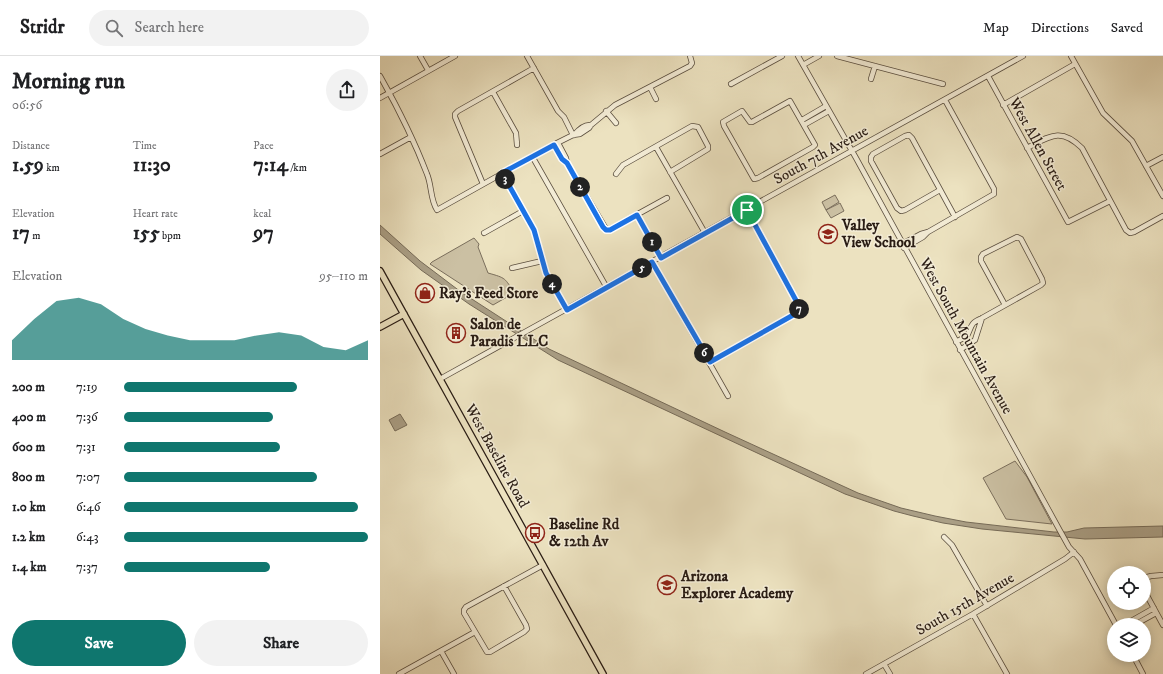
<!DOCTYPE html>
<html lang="en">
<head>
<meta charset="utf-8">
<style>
	body { margin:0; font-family:"IM FELL DW Pica",serif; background:#f2f2f2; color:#202124; height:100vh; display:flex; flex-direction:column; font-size:15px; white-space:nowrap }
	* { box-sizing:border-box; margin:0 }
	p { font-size:13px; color:#757577 }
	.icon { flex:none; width:22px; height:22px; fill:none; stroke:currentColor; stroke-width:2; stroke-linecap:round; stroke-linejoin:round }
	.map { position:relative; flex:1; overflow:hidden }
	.panel { display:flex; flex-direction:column; background:#fff; width:380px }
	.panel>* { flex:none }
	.buttons { position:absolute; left:727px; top:510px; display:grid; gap:8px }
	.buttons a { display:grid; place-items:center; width:44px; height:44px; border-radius:50%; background:#fff; box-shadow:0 2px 10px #0003; font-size:20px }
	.pin { position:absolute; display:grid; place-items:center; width:34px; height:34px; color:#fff; margin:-17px; border:2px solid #fff; border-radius:50%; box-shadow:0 1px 4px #0007 }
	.km { position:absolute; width:20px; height:20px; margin:-10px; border-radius:50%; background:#222; color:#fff; font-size:11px; line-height:20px; text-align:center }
	.round { display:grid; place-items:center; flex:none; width:42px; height:42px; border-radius:21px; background:#f2f2f2 }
	.headline { display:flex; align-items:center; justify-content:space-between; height:68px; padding:0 12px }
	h1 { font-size:22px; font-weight:700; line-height:30px }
	.figures { display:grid; grid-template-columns:repeat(3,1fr); gap:6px; height:68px; padding:4px 12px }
	.figures div { display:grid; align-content:center }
	.figures b { font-size:20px; font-weight:700 }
	.figures small { font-size:11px; font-weight:400 }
	.figures p { font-size:11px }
	.chart { height:112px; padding:8px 12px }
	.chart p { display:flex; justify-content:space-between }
	.chart svg { width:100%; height:72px; margin-top:4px; fill:#0f766e; opacity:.7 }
	.button { display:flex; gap:8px; margin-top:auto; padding:8px 12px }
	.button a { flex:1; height:46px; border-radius:24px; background:#0f766e; color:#fff; font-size:16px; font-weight:700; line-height:46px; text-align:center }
	.button a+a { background:#f2f2f2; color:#202124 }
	ul { padding:0 12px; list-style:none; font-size:13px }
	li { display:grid; grid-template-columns:64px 48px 1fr; align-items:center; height:30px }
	li i { height:10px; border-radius:5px; background:#0f766e }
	header { display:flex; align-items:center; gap:24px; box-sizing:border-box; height:56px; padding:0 20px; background:#fff; border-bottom:1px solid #e0e0e0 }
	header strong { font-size:19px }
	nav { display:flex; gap:22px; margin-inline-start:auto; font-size:14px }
	.search { width:280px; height:36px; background:#f2f2f2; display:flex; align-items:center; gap:10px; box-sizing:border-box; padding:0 14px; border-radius:22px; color:#757577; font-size:15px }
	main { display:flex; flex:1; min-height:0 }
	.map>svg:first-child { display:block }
	.green { fill:#cbc0a3; stroke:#7a6e5c }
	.water { fill:#aa9f86; stroke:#766b58 }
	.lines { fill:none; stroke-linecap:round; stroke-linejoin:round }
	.minor-casing { stroke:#5a4e3f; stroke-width:6 }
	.major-casing { stroke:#291c14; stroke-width:8 }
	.minor { stroke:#f3ecd6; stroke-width:4.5 }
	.major { stroke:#ece2c0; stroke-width:5.5 }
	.route-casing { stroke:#fff; stroke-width:8 }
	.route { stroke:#1a73e8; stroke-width:5 }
	.labels { text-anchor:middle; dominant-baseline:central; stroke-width:3; stroke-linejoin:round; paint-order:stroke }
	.street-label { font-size:15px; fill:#291c14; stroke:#f3ecd6 }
	.poi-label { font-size:15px; font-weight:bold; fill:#291c14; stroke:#f3ecd6; text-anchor:start }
</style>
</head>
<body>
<header>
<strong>Stridr</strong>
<div class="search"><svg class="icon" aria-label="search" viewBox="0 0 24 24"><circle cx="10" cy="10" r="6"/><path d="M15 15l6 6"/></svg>Search here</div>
<nav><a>Map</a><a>Directions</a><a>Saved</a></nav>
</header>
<main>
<section class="panel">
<div class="headline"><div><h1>Morning run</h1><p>06:56</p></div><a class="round"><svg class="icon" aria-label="share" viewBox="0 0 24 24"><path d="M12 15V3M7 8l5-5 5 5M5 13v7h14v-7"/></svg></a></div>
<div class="figures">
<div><p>Distance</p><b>1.59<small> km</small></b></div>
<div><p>Time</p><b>11:30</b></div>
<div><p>Pace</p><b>7:14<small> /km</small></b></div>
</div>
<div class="figures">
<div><p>Elevation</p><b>17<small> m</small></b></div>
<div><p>Heart rate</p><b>155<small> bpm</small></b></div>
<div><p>kcal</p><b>97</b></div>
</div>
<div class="chart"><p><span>Elevation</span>95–110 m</p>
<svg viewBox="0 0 160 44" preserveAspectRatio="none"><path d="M0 44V32L10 19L20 8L30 6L40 10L50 19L60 25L70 29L80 32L90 32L100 32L110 29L120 27L130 29L140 36L150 38L160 32V44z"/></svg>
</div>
<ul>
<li><b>200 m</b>7:19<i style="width:71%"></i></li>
<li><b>400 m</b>7:36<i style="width:61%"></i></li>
<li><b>600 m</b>7:31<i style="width:64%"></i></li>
<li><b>800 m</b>7:07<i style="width:79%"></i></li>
<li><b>1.0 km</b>6:46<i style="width:96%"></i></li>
<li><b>1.2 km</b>6:43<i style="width:100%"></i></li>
<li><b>1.4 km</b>7:37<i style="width:60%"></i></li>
</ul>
<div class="button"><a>Save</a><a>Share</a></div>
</section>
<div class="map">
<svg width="783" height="618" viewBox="0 0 783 618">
	<rect width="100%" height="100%" fill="#ece2c0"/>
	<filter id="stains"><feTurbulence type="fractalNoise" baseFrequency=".005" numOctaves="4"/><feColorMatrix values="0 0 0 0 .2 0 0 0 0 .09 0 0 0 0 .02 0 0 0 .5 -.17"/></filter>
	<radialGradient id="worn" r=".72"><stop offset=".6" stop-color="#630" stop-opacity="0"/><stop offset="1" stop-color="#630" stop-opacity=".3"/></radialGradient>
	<!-- green -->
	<path class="green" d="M455 139 459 146 446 154 442 146Z
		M460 147 464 155 451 162 446 154Z
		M94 182 99 188 98 191 108 217C126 222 125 222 134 237L113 249 50 208 52 206Z
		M635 405 647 421 672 468 626 463 603 422Z"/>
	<!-- water -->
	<path class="water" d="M0 169 40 205 81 236 169 293 345 376 478 437 521 452 555 460 586 466 674 476H687L704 472 783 470V481L705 483 602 473 563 467 533 460 514 455 465 438 178 304 89 248 41 214 0 178Z
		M20 358 27 369 15 375 9 364Z"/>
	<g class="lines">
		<defs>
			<path id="minor" d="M40 0 48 14
				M147 0 178 55 184 61 193 79
				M418 0 476 102 679 473 689 491 700 503 736 569
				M457 0 563 28
				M691 0 723 57 752 85 783 140
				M423 9 439 0
				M0 20C18 52 34 84 47 118 52 130 50 143 57 154L173 89 193 79 200 78 209 72 211 69 235 49 310 10 312 7 310 0
				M608 20 688 166 730 145
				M491 23 495 10
				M351 28 402 0
				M270 31 276 43
				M113 36 136 77 137 89
				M0 42 75 0
				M410 45 435 89 433 91 378 122 374 123 344 70 343 66 362 55 370 66H372Z
				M623 49 695 8
				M226 55 236 67
				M422 64 446 50
				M424 69 449 55
				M194 79C198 74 204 68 211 69
				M178 87 186 102 187 107 226 173 229 174 287 142
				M173 89 182 103 187 107
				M276 91 325 177
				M647 92C670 80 681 71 702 92L746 174 750 177 754 176 783 160
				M0 98 31 81
				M152 100 227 232
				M766 110 783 101
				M122 117 154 174 166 217 187 254
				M236 118 243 109 312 70 318 71 328 90V93L290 116
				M103 128 75 61V58L78 55 154 12
				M560 134 525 154 521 155 517 152 491 105V101L493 98 525 80 529 79 532 82 575 161
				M257 159 281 202
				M104 177 143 155
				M522 188 541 178 548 176
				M524 192 543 181 548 176 614 138V133L565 44
				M272 206 348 340
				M132 212 162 205
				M576 286 587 280C592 270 590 267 602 262L661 229 663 227 662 223 641 183 637 181 603 198 601 201V205L625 249
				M580 294 595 284 602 262
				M329 306 415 258 419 255V250L367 154
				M60 323 643 0
				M564 481 572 489 607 550
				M764 522 771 520 783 519
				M124 530 146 569 147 573 144 576 110 596H107L84 557V554L86 551 163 509
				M764 534 783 569
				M593 558 627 618
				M744 569 774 552
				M754 569 776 557
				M61 595 74 618
				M753 599 763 618
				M504 608 510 618
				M19 618 95 576
				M486 618 593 558 685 503 694 496"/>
			<path id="major" d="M0 215 223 618
				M0 271 24 258"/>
		</defs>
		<!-- minor casing -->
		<use href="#minor" class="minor-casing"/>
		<!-- major casing -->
		<use href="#major" class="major-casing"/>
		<!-- minor -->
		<use href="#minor" class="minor"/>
		<!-- major -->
		<use href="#major" class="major"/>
	</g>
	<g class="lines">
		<defs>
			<path id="route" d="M174 89 182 103 187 107 223 171 226 174H230L257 159 281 202 367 154 419 250V255L415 258 330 306 272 206 187 254 166 217 154 174 122 117Z"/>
		</defs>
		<!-- route casing -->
		<use href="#route" class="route-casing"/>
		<!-- route -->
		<use href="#route" class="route"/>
	</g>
	<!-- icons -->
	<defs>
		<symbol id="school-ring" viewBox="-11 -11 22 22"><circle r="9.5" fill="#f3ecd6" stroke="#8f2418" stroke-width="1.5"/><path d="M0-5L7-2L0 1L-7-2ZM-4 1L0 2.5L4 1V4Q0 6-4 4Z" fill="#8f2418"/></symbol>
		<symbol id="shop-ring" viewBox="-11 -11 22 22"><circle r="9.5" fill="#f3ecd6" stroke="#8f2418" stroke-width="1.5"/><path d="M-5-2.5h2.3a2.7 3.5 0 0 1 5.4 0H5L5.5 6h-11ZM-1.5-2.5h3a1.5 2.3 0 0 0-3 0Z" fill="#8f2418"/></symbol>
		<symbol id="building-ring" viewBox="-11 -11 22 22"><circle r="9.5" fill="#f3ecd6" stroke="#8f2418" stroke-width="1.5"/><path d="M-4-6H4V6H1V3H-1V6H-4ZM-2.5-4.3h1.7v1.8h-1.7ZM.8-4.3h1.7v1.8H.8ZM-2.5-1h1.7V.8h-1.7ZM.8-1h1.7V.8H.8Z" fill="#8f2418"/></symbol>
		<symbol id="bus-ring" viewBox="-11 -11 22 22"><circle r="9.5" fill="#f3ecd6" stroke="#8f2418" stroke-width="1.5"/><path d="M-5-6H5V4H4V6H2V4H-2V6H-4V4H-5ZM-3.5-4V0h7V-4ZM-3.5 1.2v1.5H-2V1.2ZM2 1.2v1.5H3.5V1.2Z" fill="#8f2418"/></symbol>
	</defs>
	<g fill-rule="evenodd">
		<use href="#school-ring" x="437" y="167" width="22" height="22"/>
		<use href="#shop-ring" x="34" y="226" width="22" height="22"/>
		<use href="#building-ring" x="65" y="266" width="22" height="22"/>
		<use href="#bus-ring" x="144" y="466" width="22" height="22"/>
		<use href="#school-ring" x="276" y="518" width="22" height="22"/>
	</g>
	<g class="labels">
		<!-- street labels -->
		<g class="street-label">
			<text transform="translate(658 88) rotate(61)">West Allen Street</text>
			<text transform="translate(441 99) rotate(-29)">South 7th Avenue</text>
			<text transform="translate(586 280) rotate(61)">West South Mountain Avenue</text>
			<text transform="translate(117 400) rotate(61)">West Baseline Road</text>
			<text transform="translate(585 548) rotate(-30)">South 15th Avenue</text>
		</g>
		<!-- poi labels -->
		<g class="poi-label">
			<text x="462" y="169">Valley<tspan x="462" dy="17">View School</tspan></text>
			<text x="59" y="237">Ray's Feed Store</text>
			<text x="90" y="268">Salon de<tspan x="90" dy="17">Paradis LLC</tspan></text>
			<text x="169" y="468">Baseline Rd<tspan x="169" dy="17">&amp; 12th Av</tspan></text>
			<text x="301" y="520">Arizona<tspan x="301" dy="17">Explorer Academy</tspan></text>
		</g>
	</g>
	<rect width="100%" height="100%" filter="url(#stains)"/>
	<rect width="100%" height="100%" fill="url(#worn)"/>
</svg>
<div class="buttons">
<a><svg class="icon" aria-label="locate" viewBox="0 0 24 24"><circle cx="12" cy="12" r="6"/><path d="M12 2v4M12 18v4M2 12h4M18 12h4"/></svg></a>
<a><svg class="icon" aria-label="layers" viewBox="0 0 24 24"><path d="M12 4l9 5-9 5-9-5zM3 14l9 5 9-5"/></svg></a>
</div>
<div class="pin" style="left:367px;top:154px;background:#1e9e55"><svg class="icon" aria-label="arrive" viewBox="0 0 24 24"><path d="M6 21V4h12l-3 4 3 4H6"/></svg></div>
<b class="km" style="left:272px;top:186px">1</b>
<b class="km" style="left:200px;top:131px">2</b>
<b class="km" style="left:125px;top:123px">3</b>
<b class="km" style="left:172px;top:228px">4</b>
<b class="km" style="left:262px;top:212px">5</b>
<b class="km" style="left:324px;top:297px">6</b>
<b class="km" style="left:419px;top:253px">7</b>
</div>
</main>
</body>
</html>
